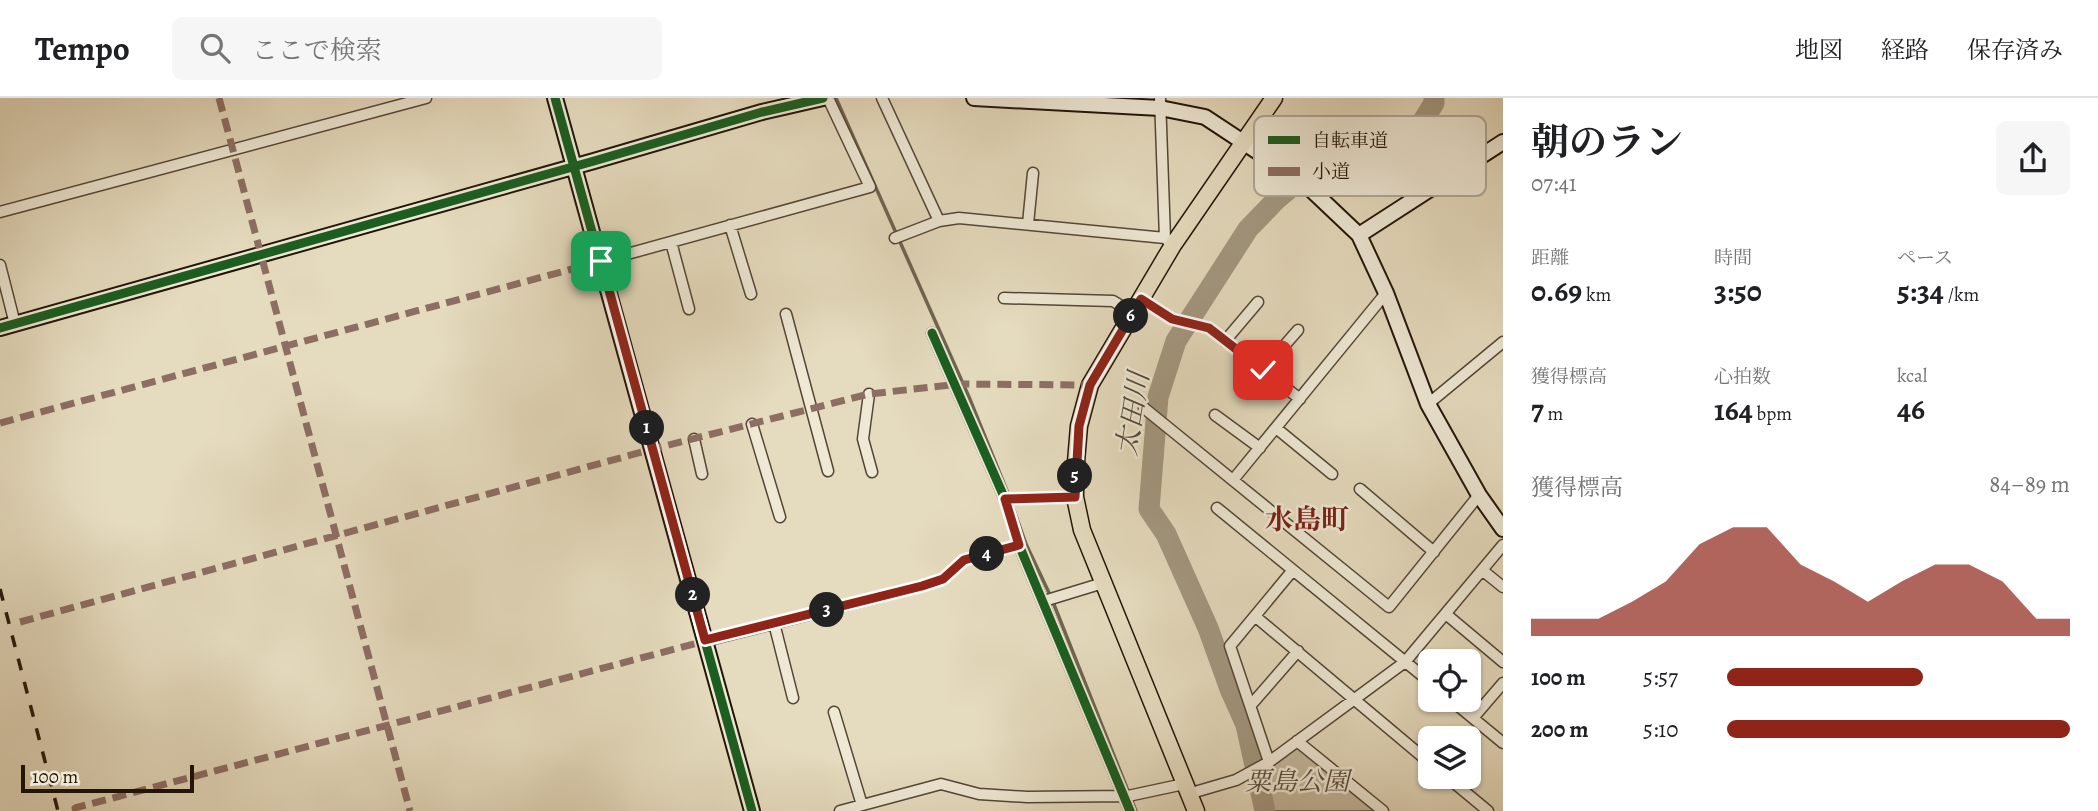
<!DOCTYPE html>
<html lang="ja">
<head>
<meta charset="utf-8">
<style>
	body { margin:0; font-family:Alegreya,"Noto Serif JP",serif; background:#f6f6f6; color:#202124; height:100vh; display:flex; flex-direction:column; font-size:26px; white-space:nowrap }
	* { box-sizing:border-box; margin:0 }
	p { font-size:23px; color:#757577 }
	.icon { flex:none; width:38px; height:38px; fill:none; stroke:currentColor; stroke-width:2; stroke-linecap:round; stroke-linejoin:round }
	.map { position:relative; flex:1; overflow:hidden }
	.panel { display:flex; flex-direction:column; background:#fff; width:595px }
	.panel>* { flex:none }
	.tools { position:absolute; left:1418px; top:551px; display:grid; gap:14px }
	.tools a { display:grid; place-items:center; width:63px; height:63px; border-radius:10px; background:#fff; box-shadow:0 2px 5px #0004; font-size:35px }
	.scale { position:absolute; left:21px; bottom:18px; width:173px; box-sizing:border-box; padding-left:7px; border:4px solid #231508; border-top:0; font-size:19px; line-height:24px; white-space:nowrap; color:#231508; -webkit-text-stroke:5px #eee8d5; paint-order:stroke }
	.pin { position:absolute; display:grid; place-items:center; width:60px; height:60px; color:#fff; margin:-30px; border-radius:14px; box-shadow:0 4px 10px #0006 }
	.km { position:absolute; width:35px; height:35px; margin:-18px; border-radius:50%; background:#222; color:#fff; font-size:19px; line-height:35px; text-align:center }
	.round { display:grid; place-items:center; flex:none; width:74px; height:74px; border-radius:10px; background:#f6f6f6 }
	.overview { display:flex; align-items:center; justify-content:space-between; height:119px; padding:0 28px }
	h1 { font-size:38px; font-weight:700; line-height:52px }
	.stats { display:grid; grid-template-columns:repeat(3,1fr); gap:10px; height:119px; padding:7px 28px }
	.stats div { display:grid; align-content:center }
	.stats b { font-size:30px; font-weight:700 }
	.stats small { font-size:19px; font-weight:400 }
	.stats p { font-size:19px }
	.chart { height:196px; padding:14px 28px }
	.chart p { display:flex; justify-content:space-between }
	.chart svg { width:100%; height:126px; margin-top:7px; fill:#8f2418; opacity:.7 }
	ul { padding:0 28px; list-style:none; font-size:23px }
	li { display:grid; grid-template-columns:112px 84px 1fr; align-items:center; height:52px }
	li i { height:18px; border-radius:9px; background:#8f2418 }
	header { display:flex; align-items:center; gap:42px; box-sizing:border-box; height:98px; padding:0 35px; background:#fff; border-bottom:2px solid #e0e0e0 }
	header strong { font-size:33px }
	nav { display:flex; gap:38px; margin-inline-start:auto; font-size:24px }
	.search { width:490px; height:63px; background:#f6f6f6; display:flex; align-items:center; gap:18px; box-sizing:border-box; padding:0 24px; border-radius:10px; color:#757577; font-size:26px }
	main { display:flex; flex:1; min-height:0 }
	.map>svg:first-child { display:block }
	.green { fill:#c4b99f; stroke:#746754; stroke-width:2 }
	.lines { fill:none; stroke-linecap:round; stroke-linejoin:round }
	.stream { stroke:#706450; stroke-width:3.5 }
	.river { stroke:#a39880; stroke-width:21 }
	.street-casing { stroke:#544636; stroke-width:13 }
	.secondary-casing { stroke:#231508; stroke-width:18 }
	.primary-casing { stroke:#231508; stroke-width:19 }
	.street { stroke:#eee8d5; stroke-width:10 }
	.secondary { stroke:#eee8d5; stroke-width:14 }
	.primary { stroke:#e5dbbe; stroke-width:16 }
	.rail { stroke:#231508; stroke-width:3.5; stroke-dasharray:12 12; stroke-linecap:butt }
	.quiet { stroke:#8d6e63; stroke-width:7; stroke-dasharray:14 7; stroke-linecap:butt }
	.cycleway-casing { stroke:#eee8d5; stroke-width:13 }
	.cycleway { stroke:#1b5e20; stroke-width:9 }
	.route-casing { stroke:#fff; stroke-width:14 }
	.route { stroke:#8f2418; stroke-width:9 }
	.labels { text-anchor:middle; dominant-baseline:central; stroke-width:5; stroke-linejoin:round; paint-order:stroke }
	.park-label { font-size:26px; font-style:italic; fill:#5b4e3d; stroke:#eee8d5 }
	.water-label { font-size:28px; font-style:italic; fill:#564938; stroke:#eee8d5 }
	.neighbourhood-label { font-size:28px; font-weight:bold; fill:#7a1f14; stroke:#eee8d5 }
	.key { fill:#eee8d5; stroke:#b1a998; stroke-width:2 }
	.key-label { font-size:19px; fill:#231508 }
</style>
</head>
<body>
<header>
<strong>Tempo</strong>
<div class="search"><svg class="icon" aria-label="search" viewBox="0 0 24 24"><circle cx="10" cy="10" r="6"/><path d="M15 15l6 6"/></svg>ここで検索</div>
<nav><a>地図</a><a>経路</a><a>保存済み</a></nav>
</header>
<main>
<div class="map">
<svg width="1503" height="713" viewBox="0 0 1503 713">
	<rect width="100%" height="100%" fill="#e5dbbe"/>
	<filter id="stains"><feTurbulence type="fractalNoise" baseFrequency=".00286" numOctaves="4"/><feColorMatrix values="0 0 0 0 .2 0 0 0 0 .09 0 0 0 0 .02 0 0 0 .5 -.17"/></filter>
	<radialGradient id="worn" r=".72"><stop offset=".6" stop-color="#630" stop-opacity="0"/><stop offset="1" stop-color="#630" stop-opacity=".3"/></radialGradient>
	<!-- green -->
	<path class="green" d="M1297 643 1383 713H1265L1258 670Z"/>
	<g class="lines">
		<!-- stream -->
		<path class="stream" d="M836 0 969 299 1007 393
			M1011 404 1026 446 1051 499 1136 713"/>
		<!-- river -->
		<path class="river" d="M1265 713 1246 627 1230 591 1208 530 1166 436 1149 411 1158 299 1176 243 1248 131 1277 101 1317 68 1337 65 1369 70 1407 49 1434 5V0"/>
		<defs>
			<path id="street" d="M882 0 939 123
				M1160 0 1165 140 1167 142
				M0 114 426 0
				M1028 126 1033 75
				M730 127 751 196
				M895 140 939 123 959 120 1165 140
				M671 144 689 211
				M602 163 870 89 828 0
				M0 167 15 226
				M1004 200 1113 203 1133 215
				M1141 201 1172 221 1209 230 1300 301
				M786 216 828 373
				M932 235 1005 401 1019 447 1130 713
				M1225 243 1258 204
				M1263 272 1298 232
				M869 296 863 341 872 374
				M1428 306 1503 244
				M1144 310 1389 509 1479 397
				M1215 317 1260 350
				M752 326 780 419
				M1276 330 1332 376
				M694 341 702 376
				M1233 382 1386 195
				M1360 391 1434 454
				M1005 401 1075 399
				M1217 410 1430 584
				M1482 472 1503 489
				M1044 503 1103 485
				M1447 517 1503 564
				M1256 519 1430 665
				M774 525 793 600
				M705 543 922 488 943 481 964 462 1019 447
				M1451 602 1503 645
				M1251 607 1298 553
				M834 614 862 707
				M1473 620 1503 585
				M1297 643 1383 713
				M1269 664 1230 548 1293 472
				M1447 679 1488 713
				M1188 696 1236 682 1269 664 1405 564 1503 447
				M840 713 941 686 979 696 1027 699 1128 698 1184 686"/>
			<path id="secondary" d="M555 0 752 713
				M974 0 1160 10 1205 19 1302 83 1359 137 1386 195 1428 306 1479 397 1503 431
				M1359 137 1503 44
				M0 230 594 63 762 14 823 0"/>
			<path id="primary" d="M1196 713 1082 432 1075 399V376L1079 328 1090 287 1173 147 1274 0"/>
		</defs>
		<!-- street casing -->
		<use href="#street" class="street-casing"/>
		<!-- secondary casing -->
		<use href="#secondary" class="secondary-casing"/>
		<!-- primary casing -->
		<use href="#primary" class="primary-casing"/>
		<!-- street -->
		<use href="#street" class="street"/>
		<!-- secondary -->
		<use href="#secondary" class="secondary"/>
		<!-- primary -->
		<use href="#primary" class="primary"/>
		<!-- rail -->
		<path class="rail" d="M0 491 58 713"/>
		<!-- quiet -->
		<path class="quiet" d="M219 0 410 713
			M0 325 602 163
			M20 524 653 351 869 296 960 286 1090 287
			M76 713 75 710 705 543"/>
		<defs>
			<path id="cycleway" d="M555 0 752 713
				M0 230 594 63 762 14 823 0
				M932 235 1005 401 1019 447 1130 713"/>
		</defs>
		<!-- cycleway casing -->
		<use href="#cycleway" class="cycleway-casing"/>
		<!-- cycleway -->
		<use href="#cycleway" class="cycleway"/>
	</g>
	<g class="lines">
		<defs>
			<path id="route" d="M601 163 705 542 922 488 943 481 964 462 1019 447 1005 401 1075 399 1079 328 1090 287 1141 201 1172 221 1209 230 1263 272"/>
		</defs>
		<!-- route casing -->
		<use href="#route" class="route-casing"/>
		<!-- route -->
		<use href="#route" class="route"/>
	</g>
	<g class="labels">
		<!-- park labels -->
		<g class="park-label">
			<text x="1297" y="683">粟島公園</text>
		</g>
		<!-- water labels -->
		<g class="water-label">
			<text transform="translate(1133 316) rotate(-81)">太田川</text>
		</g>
		<!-- neighbourhood labels -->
		<g class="neighbourhood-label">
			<text x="1307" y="422">水島町</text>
		</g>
	</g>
	<!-- legend -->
	<rect x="1254" y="18" width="232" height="80" rx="10" class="key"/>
	<rect x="1268" y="38" width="32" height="8" fill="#1b5e20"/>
	<rect x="1268" y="69" width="32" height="9" fill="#8d6e63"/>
	<g class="key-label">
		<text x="1312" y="49">自転車道</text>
		<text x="1312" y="80">小道</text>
	</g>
	<rect width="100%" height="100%" filter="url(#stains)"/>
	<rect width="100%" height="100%" fill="url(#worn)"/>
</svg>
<div class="tools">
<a><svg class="icon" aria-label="locate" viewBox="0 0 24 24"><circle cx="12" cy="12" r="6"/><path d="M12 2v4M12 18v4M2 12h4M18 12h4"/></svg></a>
<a><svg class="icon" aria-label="layers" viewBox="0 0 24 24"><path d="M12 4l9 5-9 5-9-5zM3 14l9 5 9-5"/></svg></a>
</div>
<div class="scale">100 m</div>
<div class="pin" style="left:601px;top:163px;background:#1e9e55"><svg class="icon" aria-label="arrive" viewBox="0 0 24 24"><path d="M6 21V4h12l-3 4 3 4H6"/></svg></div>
<div class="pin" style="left:1263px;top:272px;background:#d93025"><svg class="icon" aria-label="check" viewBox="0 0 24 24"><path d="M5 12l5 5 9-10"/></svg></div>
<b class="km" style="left:647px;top:330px">1</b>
<b class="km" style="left:693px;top:497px">2</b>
<b class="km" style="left:827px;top:512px">3</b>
<b class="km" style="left:987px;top:456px">4</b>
<b class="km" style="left:1075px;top:378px">5</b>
<b class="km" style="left:1131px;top:218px">6</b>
</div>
<section class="panel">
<div class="overview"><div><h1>朝のラン</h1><p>07:41</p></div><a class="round"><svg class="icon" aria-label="share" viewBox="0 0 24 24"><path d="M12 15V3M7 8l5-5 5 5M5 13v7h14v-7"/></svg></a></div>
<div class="stats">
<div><p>距離</p><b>0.69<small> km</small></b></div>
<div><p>時間</p><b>3:50</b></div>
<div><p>ペース</p><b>5:34<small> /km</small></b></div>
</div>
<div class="stats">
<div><p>獲得標高</p><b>7<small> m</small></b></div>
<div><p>心拍数</p><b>164<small> bpm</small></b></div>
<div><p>kcal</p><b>46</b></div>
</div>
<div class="chart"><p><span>獲得標高</span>84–89 m</p>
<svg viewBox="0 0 160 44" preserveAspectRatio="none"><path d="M0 44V38L10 38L20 38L30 32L40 25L50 12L60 6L70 6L80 19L90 25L100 32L110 25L120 19L130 19L140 25L150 38L160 38V44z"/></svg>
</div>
<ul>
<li><b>100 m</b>5:57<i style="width:57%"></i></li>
<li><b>200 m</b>5:10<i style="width:100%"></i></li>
</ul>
</section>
</main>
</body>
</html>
